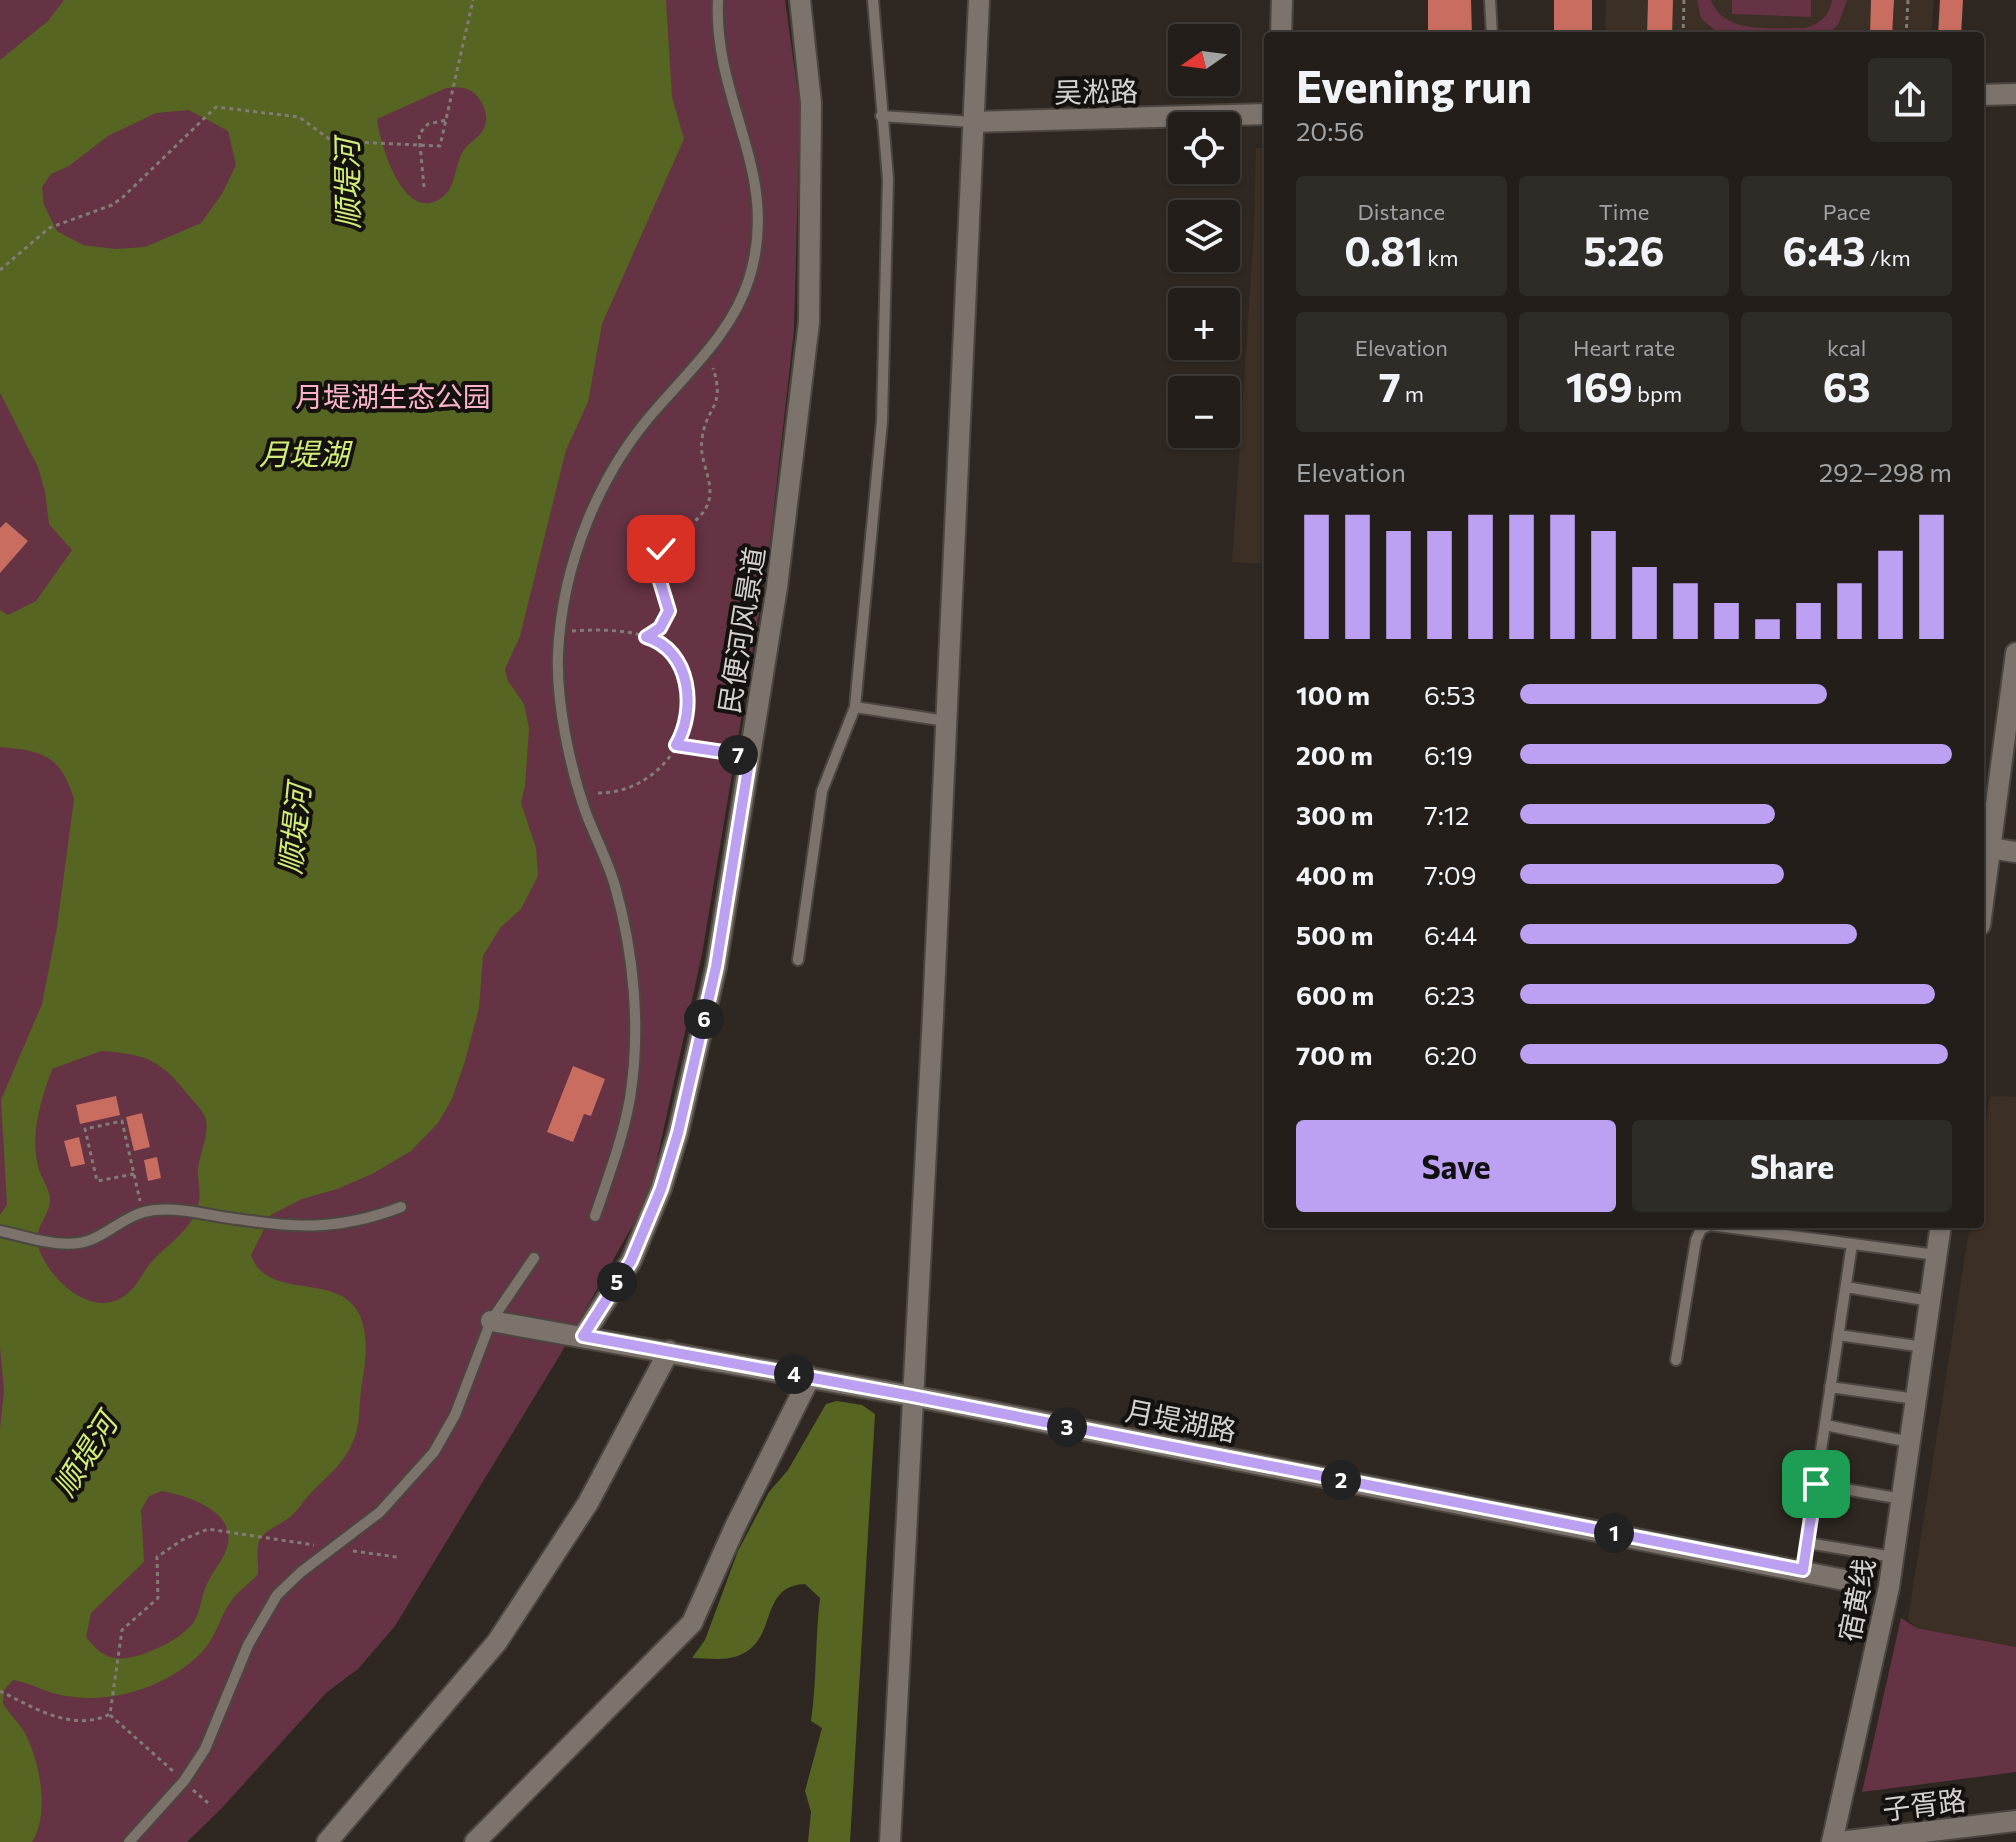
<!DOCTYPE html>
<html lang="en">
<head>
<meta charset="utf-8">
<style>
	body { margin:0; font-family:Commissioner,"Noto Sans SC",sans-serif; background:#2f2b27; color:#f1f3f6; height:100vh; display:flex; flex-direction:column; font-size:30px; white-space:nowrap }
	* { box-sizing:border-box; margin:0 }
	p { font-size:26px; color:#a3a2a2 }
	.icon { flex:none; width:44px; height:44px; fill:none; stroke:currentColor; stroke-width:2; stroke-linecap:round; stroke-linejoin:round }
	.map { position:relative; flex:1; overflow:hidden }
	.side { position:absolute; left:1264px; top:32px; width:720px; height:1196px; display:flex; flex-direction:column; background:#231e1a; border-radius:8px; box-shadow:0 2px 6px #0004,0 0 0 2px #403c39 }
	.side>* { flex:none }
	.needle { width:52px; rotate:256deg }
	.controls { position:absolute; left:1168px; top:24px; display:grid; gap:16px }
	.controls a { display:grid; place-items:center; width:72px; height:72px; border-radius:8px; background:#231e1a; box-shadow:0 2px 6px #0004,0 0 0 2px #403c39; font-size:40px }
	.pin { position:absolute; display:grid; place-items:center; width:68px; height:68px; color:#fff; margin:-34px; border-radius:16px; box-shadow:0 4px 12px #0006 }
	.km { position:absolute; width:40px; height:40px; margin:-20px; border-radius:50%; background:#222; color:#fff; font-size:22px; line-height:40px; text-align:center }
	.round { display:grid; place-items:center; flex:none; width:84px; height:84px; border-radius:8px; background:#2f2b27 }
	.summary { display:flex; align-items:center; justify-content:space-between; height:136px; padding:0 32px }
	h1 { font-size:44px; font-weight:700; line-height:60px }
	.metrics { display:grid; grid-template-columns:repeat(3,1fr); gap:12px; height:136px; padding:8px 32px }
	.metrics div { display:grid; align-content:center; border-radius:8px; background:#2f2b27; text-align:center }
	.metrics b { font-size:40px; font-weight:700 }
	.metrics small { font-size:22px; font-weight:400 }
	.metrics p { font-size:22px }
	.chart { height:224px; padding:16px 32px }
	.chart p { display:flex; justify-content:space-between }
	.chart svg { width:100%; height:144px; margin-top:8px; stroke:#bca0f2; stroke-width:6 }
	.cta { display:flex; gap:16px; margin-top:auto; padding:16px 32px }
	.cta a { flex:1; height:92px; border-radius:8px; background:#bca0f2; color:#111; font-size:32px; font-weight:700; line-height:92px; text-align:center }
	.cta a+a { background:#2f2b27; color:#f1f3f6 }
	ul { padding:0 32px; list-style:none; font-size:26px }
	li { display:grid; grid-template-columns:128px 96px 1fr; align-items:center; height:60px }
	li i { height:20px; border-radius:10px; background:#bca0f2 }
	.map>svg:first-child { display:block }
	.built { fill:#3c2f25 }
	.green { fill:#653344 }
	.water { fill:#566521; fill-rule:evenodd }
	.building { fill:#c86d60 }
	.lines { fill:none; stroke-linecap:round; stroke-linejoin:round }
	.service-casing { stroke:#4c4641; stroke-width:14 }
	.minor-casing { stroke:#4c4641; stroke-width:24 }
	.tertiary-casing { stroke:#4c4641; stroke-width:24 }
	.secondary-casing { stroke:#4c4641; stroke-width:24 }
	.path { stroke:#827c77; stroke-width:3; stroke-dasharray:4 4; stroke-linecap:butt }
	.service { stroke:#7c736c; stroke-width:10 }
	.minor { stroke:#7c736c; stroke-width:20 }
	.tertiary { stroke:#7c736c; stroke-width:20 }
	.secondary { stroke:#7c736c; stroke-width:20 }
	.route-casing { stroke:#fff; stroke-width:16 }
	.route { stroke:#bca0f2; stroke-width:10 }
	.labels { text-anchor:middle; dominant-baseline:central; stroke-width:8; stroke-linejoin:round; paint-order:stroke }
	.street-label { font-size:28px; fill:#d6d1cd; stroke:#15110f }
	.park-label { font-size:28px; fill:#fbb3c9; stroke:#15110f }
	.water-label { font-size:30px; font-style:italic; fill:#d1ed77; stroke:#15110f }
</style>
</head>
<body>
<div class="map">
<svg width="2016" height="1842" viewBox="0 0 2016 1842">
	<rect width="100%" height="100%" fill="#2f2822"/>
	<!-- built -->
	<path class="built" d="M1606 0H1934L1931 36H1605Z
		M1256 148H1268V564L1232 562 1254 230Z
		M1990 1096 2016 1097V1647L1917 1628 1908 1619 1970 1224H1980V1160Z"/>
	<!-- green -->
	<path class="green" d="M0 0H785L800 108 794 330 769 552 702 954 649 1196 560 1355 395 1626 358 1669 327 1692 220 1810 187 1842H0Z
		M1697 0H1711C1725 36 1773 27 1805 28 1820 24 1830 15 1832 0H1847L1838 25 1825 36H1721L1701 18Z
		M1732 0H1811V17L1732 14Z
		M1901 1618 1917 1628 2016 1647V1772L1862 1792Z"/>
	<!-- water -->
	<path class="water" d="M64 0H666L672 97 684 139 602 324 588 402 566 450 520 636 505 669 508 681 524 704 529 728 525 786 521 803 536 848 538 876 521 909 500 928 483 956 479 1008 465 1061 452 1099 438 1123 411 1151 372 1174 337 1189 302 1199 271 1215 251 1255C272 1317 388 1243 362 1383 358 1406 362 1427 350 1448 340 1468 324 1478 310 1494 303 1501 298 1511 290 1517 282 1524 267 1529 261 1538 255 1545 259 1564 258 1574 250 1583 239 1590 232 1600 219 1617 217 1637 201 1653 167 1687 113 1704 66 1696 48 1694 32 1683 13 1680L4 1690 3 1703C9 1714 19 1723 25 1733 40 1762 50 1814 32 1842H0V1429L4 1391 0 1347V1215L7 1205 1 1100 42 1004 57 927 74 799C60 755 44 751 0 747V610L8 615 36 601 72 550 49 524 45 492 38 467 0 393V60L48 21ZM446 88C451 88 459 87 464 88 480 92 491 114 484 128 479 139 466 143 461 155 455 168 455 185 445 195 405 230 380 144 377 119ZM189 110 228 131 236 165 222 194 201 223 145 247 115 249 83 245 57 231 44 205 42 187 51 174 69 166 108 136 156 113ZM101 1051C146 1054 161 1060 188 1095 194 1102 204 1111 206 1120 209 1139 198 1155 198 1173 198 1187 202 1195 197 1209 189 1231 170 1243 154 1259 144 1269 139 1284 128 1293 95 1322 50 1281 39 1249 31 1228 51 1217 50 1198 49 1188 42 1179 39 1170 29 1135 41 1101 52 1069ZM162 1491C188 1496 234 1510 228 1544 225 1558 214 1569 208 1582 201 1595 201 1612 193 1623 181 1640 136 1662 115 1658 102 1656 94 1647 86 1637L91 1613 144 1562 141 1510 149 1496Z
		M837 1401 862 1405 875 1414 850 1842H808L811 1812 805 1791 822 1728 811 1721C817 1680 815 1639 820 1598L805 1584C759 1586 778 1637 742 1654 727 1662 708 1658 692 1658L705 1640 738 1551 769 1492 788 1470 826 1404Z"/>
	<!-- building -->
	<path class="building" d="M1428 0H1471L1472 36H1413V31H1428Z
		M1554 0H1592V36H1532V31H1554Z
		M1648 0H1673L1672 36H1647Z
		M1871 0H1894L1892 36H1870Z
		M1940 0H1963L1961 36H1938Z
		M6 522 28 541 0 573V528Z
		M573 1066 605 1079 591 1116 584 1114 573 1142 547 1132Z
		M116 1096 120 1115 80 1124 76 1105Z
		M142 1113 150 1147 134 1151 126 1117Z
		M79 1137 85 1164 71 1167 64 1141Z
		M157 1157 161 1178 148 1181 144 1160Z"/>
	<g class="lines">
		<defs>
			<path id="service" d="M1490 0 1492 36
				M881 116 973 122
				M855 707 946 721
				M798 960 822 791 855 707 882 421 888 179 873 0
				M595 1216C608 1178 623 1138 630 1098 641 1029 634 953 615 886 608 861 595 837 586 813 570 768 556 702 558 654 562 564 599 472 659 406 693 367 733 330 749 279 782 174 713 103 718 0
				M0 1231C29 1237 67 1252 95 1238 116 1228 131 1212 155 1210 177 1208 200 1213 222 1217 292 1227 333 1233 401 1207
				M1846 1287 1930 1301
				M1838 1335 1924 1347
				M1676 1360 1696 1240 1701 1229 1710 1225 1936 1255
				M1830 1387 1916 1399
				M1825 1425 1910 1442
				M1816 1484 1902 1499
				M1807 1543 1893 1557
				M1803 1570 1852 1244
				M129 1842 184 1781 205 1749 248 1645 277 1595 301 1572 380 1512 434 1452 455 1415 491 1321 534 1258"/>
			<path id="minor" d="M1281 36 1282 0
				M1990 848 2016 852
				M491 1321 912 1396 1860 1583
				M583 1336 631 1261 661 1189 678 1133 716 967 777 587 809 322 811 103 800 0
				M327 1842 497 1642 588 1503 669 1351
				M475 1842 692 1623 735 1527 810 1377
				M890 1842 933 1015 979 0"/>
			<path id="tertiary" d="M1980 95 2016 94
				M973 122 1268 114
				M1839 1842 2016 1821"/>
			<path id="secondary" d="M1980 925 2016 653
				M1832 1842 1889 1587 1941 1224"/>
		</defs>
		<!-- service casing -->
		<use href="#service" class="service-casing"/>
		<!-- minor casing -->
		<use href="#minor" class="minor-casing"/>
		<!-- tertiary casing -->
		<use href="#tertiary" class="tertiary-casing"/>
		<!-- secondary casing -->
		<use href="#secondary" class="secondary-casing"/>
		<!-- path -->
		<path class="path" d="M1683 36 1684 0
			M1906 36 1908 0
			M424 187 419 134 428 124 446 120
			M0 270 49 228 112 205 123 197 216 107 299 117 332 141 440 146 473 0
			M572 631C600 629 639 629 663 644 671 649 676 660 680 669 708 728 658 795 596 793
			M646 637 660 628 669 611 659 578 661 549C675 534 698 524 707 506 717 483 698 462 702 439 706 406 726 408 713 368
			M678 746 730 755
			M134 1174 97 1181 85 1129 122 1121 140 1201
			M353 1551 397 1557
			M0 1691C32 1707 74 1733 110 1714L122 1630 158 1598 157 1557 182 1540 208 1529 314 1545
			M110 1715 173 1771
			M193 1790 208 1803"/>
		<!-- service -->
		<use href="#service" class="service"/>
		<!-- minor -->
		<use href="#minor" class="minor"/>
		<!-- tertiary -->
		<use href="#tertiary" class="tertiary"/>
		<!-- secondary -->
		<use href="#secondary" class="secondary"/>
	</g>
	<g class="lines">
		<defs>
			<path id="route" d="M661 549 659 578 669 611 660 628 646 637C691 650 697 710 676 745L750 756 716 967 678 1133 661 1189 631 1261 583 1336 912 1396 1803 1570 1816 1484"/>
		</defs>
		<!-- route casing -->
		<use href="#route" class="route-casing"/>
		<!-- route -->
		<use href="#route" class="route"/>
	</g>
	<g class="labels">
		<!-- street labels -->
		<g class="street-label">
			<text transform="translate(1096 91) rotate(-1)">吴淞路</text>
			<text transform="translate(741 630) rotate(-81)">民便河风景道</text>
			<text transform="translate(1181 1420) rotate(11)">月堤湖路</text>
			<text transform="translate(1856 1600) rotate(-79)">宿黄线</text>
			<text transform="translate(1924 1804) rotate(-7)">子胥路</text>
		</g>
		<!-- park labels -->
		<g class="park-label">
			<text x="393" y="396">月堤湖生态公园</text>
		</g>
		<!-- water labels -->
		<g class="water-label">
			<text transform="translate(346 184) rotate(-91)">顺堤河</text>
			<text x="304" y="452">月堤湖</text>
			<text transform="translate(293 829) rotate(-84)">顺堤河</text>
			<text transform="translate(84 1454) rotate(-58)">顺堤河</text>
		</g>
	</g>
</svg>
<div class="controls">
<a><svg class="needle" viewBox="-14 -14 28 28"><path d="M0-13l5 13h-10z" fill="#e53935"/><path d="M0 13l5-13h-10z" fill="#a3a2a2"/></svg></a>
<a><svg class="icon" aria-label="locate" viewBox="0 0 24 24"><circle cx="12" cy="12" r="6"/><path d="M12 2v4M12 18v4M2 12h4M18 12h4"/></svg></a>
<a><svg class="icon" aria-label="layers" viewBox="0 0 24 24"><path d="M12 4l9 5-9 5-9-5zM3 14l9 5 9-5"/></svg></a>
<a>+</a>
<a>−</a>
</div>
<div class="pin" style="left:1816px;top:1484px;background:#1e9e55"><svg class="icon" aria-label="arrive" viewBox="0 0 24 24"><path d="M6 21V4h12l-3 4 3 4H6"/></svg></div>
<div class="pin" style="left:661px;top:549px;background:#d93025"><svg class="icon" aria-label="check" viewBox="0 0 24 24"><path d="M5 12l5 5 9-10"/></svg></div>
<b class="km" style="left:1614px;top:1533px">1</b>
<b class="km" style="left:1341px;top:1480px">2</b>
<b class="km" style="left:1067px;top:1427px">3</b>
<b class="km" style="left:794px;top:1374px">4</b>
<b class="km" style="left:617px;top:1282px">5</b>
<b class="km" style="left:704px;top:1019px">6</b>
<b class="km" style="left:738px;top:755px">7</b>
<section class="side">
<div class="summary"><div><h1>Evening run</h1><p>20:56</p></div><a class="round"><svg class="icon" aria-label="share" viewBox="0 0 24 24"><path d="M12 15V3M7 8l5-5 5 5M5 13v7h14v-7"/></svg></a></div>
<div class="metrics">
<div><p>Distance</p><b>0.81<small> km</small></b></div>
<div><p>Time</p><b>5:26</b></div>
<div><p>Pace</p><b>6:43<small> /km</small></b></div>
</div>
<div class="metrics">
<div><p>Elevation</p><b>7<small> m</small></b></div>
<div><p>Heart rate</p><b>169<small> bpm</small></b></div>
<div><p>kcal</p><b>63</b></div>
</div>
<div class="chart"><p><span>Elevation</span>292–298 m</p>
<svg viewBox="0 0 160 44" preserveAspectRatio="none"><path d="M5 44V6M15 44V6M25 44V11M35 44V11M45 44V6M55 44V6M65 44V6M75 44V11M85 44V22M95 44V27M105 44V33M115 44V38M125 44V33M135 44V27M145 44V17M155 44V6"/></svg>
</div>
<ul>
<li><b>100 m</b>6:53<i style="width:71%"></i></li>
<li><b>200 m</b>6:19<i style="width:100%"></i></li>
<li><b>300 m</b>7:12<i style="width:59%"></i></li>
<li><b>400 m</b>7:09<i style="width:61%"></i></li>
<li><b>500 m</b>6:44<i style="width:78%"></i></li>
<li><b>600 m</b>6:23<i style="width:96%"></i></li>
<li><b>700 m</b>6:20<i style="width:99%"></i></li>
</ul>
<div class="cta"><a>Save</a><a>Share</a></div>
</section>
</div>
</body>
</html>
